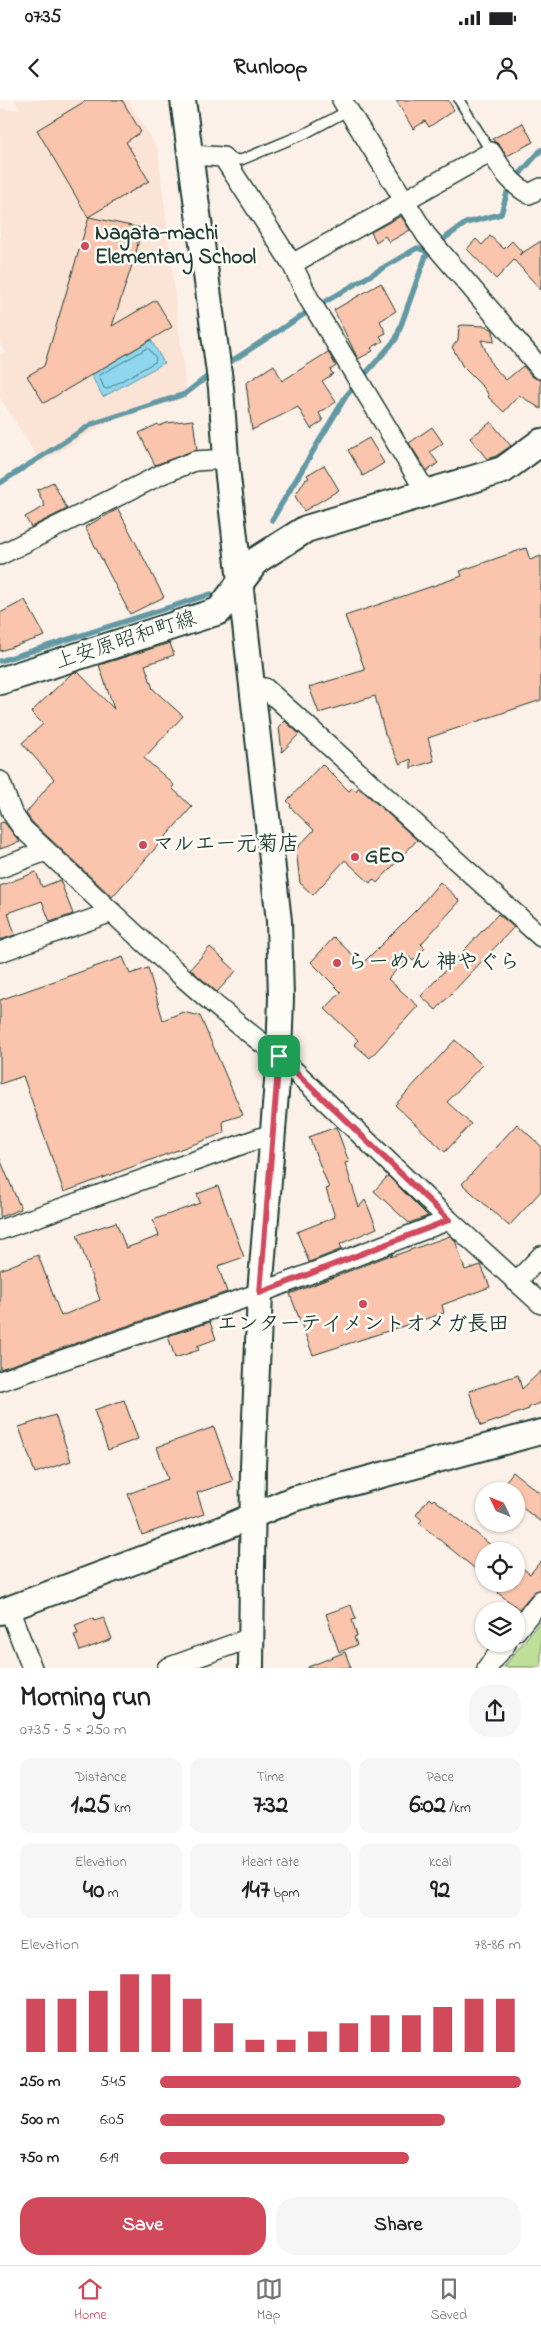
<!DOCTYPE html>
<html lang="en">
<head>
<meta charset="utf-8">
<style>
	body { margin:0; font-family:"Indie Flower","Klee One",sans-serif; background:#f6f6f6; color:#202124; height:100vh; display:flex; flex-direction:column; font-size:19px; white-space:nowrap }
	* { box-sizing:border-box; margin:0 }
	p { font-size:16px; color:#757577 }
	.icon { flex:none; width:28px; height:28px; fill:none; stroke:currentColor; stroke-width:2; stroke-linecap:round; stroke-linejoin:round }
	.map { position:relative; height:1568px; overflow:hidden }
	.side { display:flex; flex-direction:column; background:#fff; flex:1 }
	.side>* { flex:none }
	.needle { width:32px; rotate:313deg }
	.buttons { position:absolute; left:475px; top:1382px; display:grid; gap:10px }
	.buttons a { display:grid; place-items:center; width:50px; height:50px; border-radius:50%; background:#fff; box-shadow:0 1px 4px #0004; font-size:25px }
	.pin { position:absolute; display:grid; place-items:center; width:42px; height:42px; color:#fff; margin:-21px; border-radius:10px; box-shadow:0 2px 8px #0006 }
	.round { display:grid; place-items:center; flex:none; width:52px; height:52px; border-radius:20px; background:#f6f6f6 }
	.summary { display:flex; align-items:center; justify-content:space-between; height:85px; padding:0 20px }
	h1 { font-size:28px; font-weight:700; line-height:38px }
	.figures { display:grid; grid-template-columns:repeat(3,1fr); gap:8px; height:85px; padding:5px 20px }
	.figures div { display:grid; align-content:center; border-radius:12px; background:#f6f6f6; text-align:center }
	.figures b { font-size:25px; font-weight:700 }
	.figures small { font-size:14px; font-weight:400 }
	.figures p { font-size:14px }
	.chart { height:140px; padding:10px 20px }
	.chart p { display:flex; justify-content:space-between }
	.chart svg { width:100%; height:90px; margin-top:5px; stroke:#d1495b; stroke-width:6 }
	.button { display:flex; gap:10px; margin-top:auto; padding:10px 20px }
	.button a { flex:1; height:58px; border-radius:20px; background:#d1495b; color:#fff; font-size:20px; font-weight:700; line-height:58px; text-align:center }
	.button a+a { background:#f6f6f6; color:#202124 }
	ul { padding:0 20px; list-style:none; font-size:16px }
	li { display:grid; grid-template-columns:80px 60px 1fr; align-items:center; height:38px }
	li i { height:12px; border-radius:6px; background:#d1495b }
	.status { display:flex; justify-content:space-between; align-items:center; height:35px; padding:0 25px; background:#fff; direction:ltr }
	.status svg { height:14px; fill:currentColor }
	header { display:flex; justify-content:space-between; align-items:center; height:65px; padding:0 20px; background:#fff; font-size:22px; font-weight:700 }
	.tab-bar { display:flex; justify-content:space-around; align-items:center; height:70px; border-top:1px solid #e0e0e0; background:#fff; font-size:14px; color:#757577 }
	.tab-bar a { display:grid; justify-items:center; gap:2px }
	.tab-bar .selected { color:#d1495b }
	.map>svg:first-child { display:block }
	.built { fill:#fbe4d6 }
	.green { fill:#bddf98; stroke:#6e8e66 }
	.water { fill:#8ed7ef; stroke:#6299a4 }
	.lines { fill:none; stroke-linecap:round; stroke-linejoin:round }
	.shore { stroke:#4b7b7f; stroke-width:1 }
	.stream { stroke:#6299a4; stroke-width:5.5 }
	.building { fill:#fac5ac; stroke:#1f3d34 }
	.service-casing { stroke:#1f3d34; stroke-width:12 }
	.minor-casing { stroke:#1f3d34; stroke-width:22 }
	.tertiary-casing { stroke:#1f3d34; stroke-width:28 }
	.secondary-casing { stroke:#1f3d34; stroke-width:30 }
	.service { stroke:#fdfcf7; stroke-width:9 }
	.minor { stroke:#fdfcf7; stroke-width:19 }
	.tertiary { stroke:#fdfcf7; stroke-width:24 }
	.secondary { stroke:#fdfcf7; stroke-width:26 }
	.route-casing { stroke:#fff; stroke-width:10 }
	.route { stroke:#d1495b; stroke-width:6 }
	.poi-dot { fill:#d1495b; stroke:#fdfcf7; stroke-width:2 }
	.labels { text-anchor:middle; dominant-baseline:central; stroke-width:5; stroke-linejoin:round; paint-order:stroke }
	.poi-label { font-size:21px; font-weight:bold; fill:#1f3d34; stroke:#fdfcf7; text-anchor:start }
	.street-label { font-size:21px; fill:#1f3d34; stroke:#fdfcf7 }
</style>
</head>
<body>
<div class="status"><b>07:35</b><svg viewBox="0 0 49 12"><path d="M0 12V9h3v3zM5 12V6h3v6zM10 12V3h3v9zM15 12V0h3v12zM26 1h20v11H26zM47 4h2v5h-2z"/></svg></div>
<header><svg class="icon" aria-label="back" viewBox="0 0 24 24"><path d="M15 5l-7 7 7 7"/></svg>Runloop<svg class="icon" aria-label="person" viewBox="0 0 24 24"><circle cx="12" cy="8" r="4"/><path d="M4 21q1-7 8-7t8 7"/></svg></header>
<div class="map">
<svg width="541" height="1568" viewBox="0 0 541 1568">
	<rect width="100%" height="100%" fill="#fcf1e8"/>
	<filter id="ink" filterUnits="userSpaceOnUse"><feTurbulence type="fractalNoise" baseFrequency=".02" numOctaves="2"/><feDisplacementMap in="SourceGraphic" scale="10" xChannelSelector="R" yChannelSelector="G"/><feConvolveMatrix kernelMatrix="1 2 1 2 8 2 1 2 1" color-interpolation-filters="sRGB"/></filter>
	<g filter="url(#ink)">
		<!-- built -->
		<path class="built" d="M15 0H128L158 49 187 297 103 325 41 363 0 298V255L5 252 0 244V9H19Z"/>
		<!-- green -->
		<path class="green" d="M541 1520V1567H504Z"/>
		<!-- water -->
		<path class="water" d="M151 240 164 263 103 297 91 275Z"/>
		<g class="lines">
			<!-- shore -->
			<path class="shore" d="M148 248 156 258 155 262 107 289 104 288 99 276Z"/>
			<!-- stream -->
			<path class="stream" d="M438 143 466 123 501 114 509 86 541 50
				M224 266 306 213 417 148 426 151
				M0 383 92 324 185 294 212 273
				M272 420 346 296 396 239 428 150
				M0 561 211 494"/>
		</g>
		<!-- building -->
		<path class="building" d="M87 0H122L141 32 126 42 149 81 88 117 37 30Z
			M396 0H448L454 10 429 27 425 21 413 29Z
			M523 23 533 42 507 56 500 46 492 39Z
			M401 116 410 130 389 142 385 136 376 142 371 132Z
			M89 117 141 128 136 153 112 226 156 200 172 227 44 303 27 276 44 266Z
			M490 136 504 149 512 141 522 152 519 155 541 141V190L514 160 496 179 467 149 476 139 482 145Z
			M381 183 396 211 380 221 386 233 380 236 383 241 371 248 373 251 358 259 334 210Z
			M462 225 486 226 493 230 494 242 481 240 492 265 506 280 523 266 533 277 541 280V309L519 295 504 312 488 297 489 296 485 289 463 267 452 247 458 240 459 226Z
			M328 252 336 266 330 270 333 274 322 281 336 302 319 313 323 321 311 329 298 307 252 330 246 283 274 265 282 281Z
			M193 320 197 350 155 365 139 333 158 324 159 326 167 323Z
			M491 322 511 346 496 356 487 359 470 338Z
			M432 327 443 343 430 352 438 363 427 371 409 343Z
			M369 338 384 363 363 376 348 350Z
			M324 365 339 390 304 411 295 396 305 380 309 378 307 375Z
			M53 382 67 409 31 427 25 417 45 406 37 390Z
			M118 409 164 497 130 514 85 427Z
			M526 448 530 460 541 456V600L428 638 434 661 411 668V659L400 664 385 634 375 596 319 613 309 587 365 570 345 516 462 476 460 471Z
			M25 500 45 536 0 551V513Z
			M170 543 174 555 145 565 153 589 183 616 144 658 171 682 174 685 172 688 192 707 112 797 32 722 26 713 54 679 22 643 43 624 31 612 71 574 78 572 114 609 99 565Z
			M285 621 299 634 282 652 279 627Z
			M322 664 349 691 352 688 356 691 358 688 365 693 417 740 377 783 373 779 370 783 345 760 313 795 300 783 296 749 314 730 290 707 291 705 287 701Z
			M4 722 20 742 0 749V723Z
			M36 772 42 787 60 780 73 814 50 822 42 801 8 813 15 835 0 840V786Z
			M440 782 460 801 421 844 425 848 413 861 409 857 388 879 418 906 370 958 354 944 358 940 325 909 341 892 311 862 334 837 362 864 419 807Z
			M498 814 514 827 436 910 421 896Z
			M210 847 236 871 217 892 190 869Z
			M123 857 130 874 148 868 163 920 183 912 200 916 243 1015 223 1021 224 1033 64 1092 23 976 0 984V900Z
			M455 940 482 965 447 1002 471 1024 445 1052 395 1005Z
			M517 1024 541 1046V1091L509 1126 462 1084Z
			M336 1027 349 1062 345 1063 359 1107 365 1100 377 1128 340 1144 342 1149 309 1162 297 1132 335 1117 326 1089 329 1088 309 1037Z
			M0 1059 21 1109 0 1117Z
			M388 1076 428 1116 409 1123 374 1091Z
			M218 1086 244 1157 218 1166 227 1192 0 1269V1170L38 1155 61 1216 100 1200 77 1135 116 1122 126 1148 159 1136 153 1120 200 1103 197 1094Z
			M450 1136 455 1140 465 1170 481 1165 490 1187 442 1205 444 1213 313 1255 290 1194 393 1154 390 1157Z
			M210 1222 216 1239 197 1246 199 1250 175 1258 168 1236Z
			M541 1271V1303L529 1307V1309L481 1326 469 1291 518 1275 522 1289Z
			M124 1300 138 1339 108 1350 94 1310Z
			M55 1315 71 1361 35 1373 19 1327Z
			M214 1327 233 1381 197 1393 204 1414 142 1435 128 1394 168 1379 157 1347Z
			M513 1372 541 1394V1422L516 1403V1391H498Z
			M429 1398 432 1401 434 1399 498 1451H484V1476L419 1423 422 1420 416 1415Z
			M541 1461V1489L533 1493 519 1509 498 1493 506 1484H516V1463L530 1474Z
			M351 1505 356 1519 352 1520 357 1536 354 1537 357 1545 339 1552 326 1514Z
			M93 1518 94 1521 104 1518 112 1539 80 1551 74 1535 78 1534 75 1525Z
			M345 1552 351 1568H308V1567Z"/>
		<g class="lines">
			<defs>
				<path id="service" d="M459 0 491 52
					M225 58 241 60 306 33 349 10"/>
				<path id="minor" d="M342 0 426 135 541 269
					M190 55 223 57 292 164 309 199 426 392
					M292 164 491 52C502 70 511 84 529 94L541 88
					M0 455 162 374 195 361 226 359
					M252 588H265L541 837
					M0 681 12 713 23 729C106 806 188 888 279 956L449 1120 541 1204
					M0 768 46 751
					M0 852 112 812
					M0 1130 274 1033
					M516 1182 541 1156
					M0 1281 260 1193 449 1120
					M9 1509 32 1568
					M516 1531 541 1500
					M167 1568 253 1537
					M487 1568 506 1544"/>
				<path id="tertiary" d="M183 0 221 288 226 359 279 821 281 898 279 956 260 1193 253 1367 251 1568
					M0 1512 219 1430 293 1399 541 1332"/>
				<path id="secondary" d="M0 581 219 511 257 460 306 429 503 370 541 342"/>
			</defs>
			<!-- service casing -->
			<use href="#service" class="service-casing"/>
			<!-- minor casing -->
			<use href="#minor" class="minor-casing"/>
			<!-- tertiary casing -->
			<use href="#tertiary" class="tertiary-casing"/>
			<!-- secondary casing -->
			<use href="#secondary" class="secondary-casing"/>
			<!-- service -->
			<use href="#service" class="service"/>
			<!-- minor -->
			<use href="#minor" class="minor"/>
			<!-- tertiary -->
			<use href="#tertiary" class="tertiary"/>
			<!-- secondary -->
			<use href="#secondary" class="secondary"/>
		</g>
	</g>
	<g class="lines" filter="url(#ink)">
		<defs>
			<path id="route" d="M279 956 449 1120 260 1193Z"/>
		</defs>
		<!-- route casing -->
		<use href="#route" class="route-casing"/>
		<!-- route -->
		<use href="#route" class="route"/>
	</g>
	<!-- markers -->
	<g class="poi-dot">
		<circle cx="85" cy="146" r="5"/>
		<circle cx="143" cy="745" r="5"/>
		<circle cx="355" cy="757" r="5"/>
		<circle cx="337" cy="863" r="5"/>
		<circle cx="363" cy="1204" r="5"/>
	</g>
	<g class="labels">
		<!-- poi labels -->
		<g class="poi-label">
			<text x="95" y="134">Nagata-machi<tspan x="95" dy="24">Elementary School</tspan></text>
			<text x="153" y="745">マルエー元菊店</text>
			<text x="365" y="757">GEO</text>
			<text x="347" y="863">らーめん 神やぐら</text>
			<text x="363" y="1225" text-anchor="middle">エンターテイメントオメガ長田</text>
		</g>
		<!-- street labels -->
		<g class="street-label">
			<text transform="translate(126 541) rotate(-18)">上安原昭和町線</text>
		</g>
	</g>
</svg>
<div class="buttons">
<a><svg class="needle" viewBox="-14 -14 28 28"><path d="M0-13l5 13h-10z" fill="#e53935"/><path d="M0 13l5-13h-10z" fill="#757577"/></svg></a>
<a><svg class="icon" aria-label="locate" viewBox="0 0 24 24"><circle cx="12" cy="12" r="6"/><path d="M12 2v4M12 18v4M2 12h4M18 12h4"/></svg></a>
<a><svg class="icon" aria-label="layers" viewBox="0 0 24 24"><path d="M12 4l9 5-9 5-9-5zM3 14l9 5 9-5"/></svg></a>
</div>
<div class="pin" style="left:279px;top:956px;background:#1e9e55"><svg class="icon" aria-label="arrive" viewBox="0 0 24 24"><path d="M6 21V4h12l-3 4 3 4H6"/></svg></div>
</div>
<section class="side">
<div class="summary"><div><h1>Morning run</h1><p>07:35 · 5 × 250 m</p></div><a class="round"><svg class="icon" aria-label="share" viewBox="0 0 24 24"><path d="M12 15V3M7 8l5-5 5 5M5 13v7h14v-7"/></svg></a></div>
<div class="figures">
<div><p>Distance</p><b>1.25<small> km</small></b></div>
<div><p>Time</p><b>7:32</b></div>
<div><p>Pace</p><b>6:02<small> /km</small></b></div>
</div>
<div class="figures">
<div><p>Elevation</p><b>40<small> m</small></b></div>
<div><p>Heart rate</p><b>147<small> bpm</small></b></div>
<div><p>kcal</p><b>92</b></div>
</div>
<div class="chart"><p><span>Elevation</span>78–86 m</p>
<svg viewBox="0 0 160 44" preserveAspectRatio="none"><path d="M5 44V18M15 44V18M25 44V14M35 44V6M45 44V6M55 44V18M65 44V30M75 44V38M85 44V38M95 44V34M105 44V30M115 44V26M125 44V26M135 44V22M145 44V18M155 44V18"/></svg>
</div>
<ul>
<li><b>250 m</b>5:45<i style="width:100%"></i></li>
<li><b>500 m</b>6:05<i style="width:79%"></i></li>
<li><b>750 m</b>6:19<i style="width:69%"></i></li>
</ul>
<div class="button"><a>Save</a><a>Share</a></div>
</section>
<nav class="tab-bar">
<a class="selected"><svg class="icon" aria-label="home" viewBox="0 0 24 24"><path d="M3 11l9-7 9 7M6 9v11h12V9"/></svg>Home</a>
<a><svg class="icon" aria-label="map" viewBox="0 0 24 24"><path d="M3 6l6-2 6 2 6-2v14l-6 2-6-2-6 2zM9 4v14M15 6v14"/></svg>Map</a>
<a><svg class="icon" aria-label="saved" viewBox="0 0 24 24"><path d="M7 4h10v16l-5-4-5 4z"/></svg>Saved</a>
</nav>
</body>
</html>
